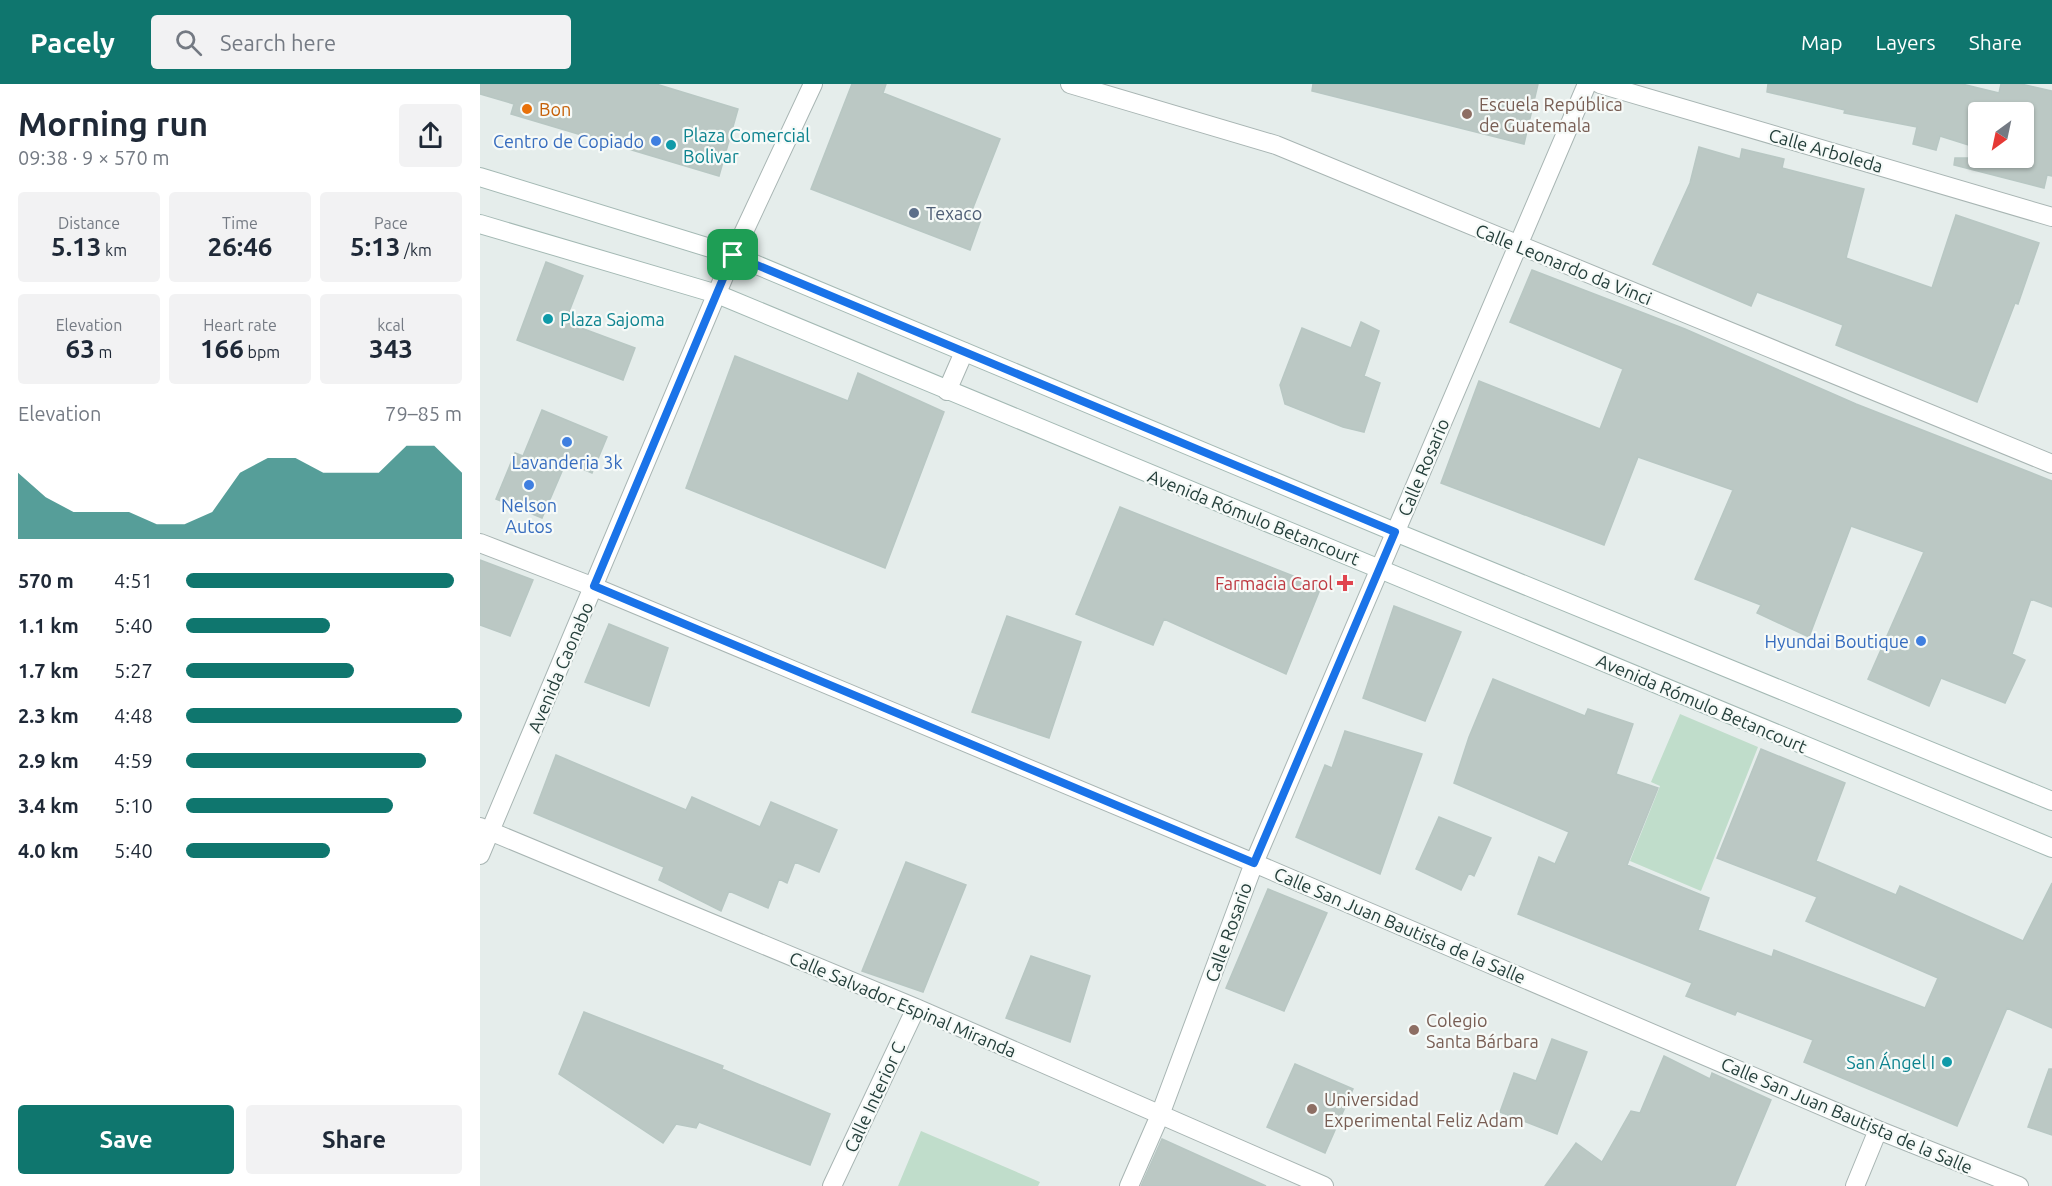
<!DOCTYPE html>
<html lang="en">
<head>
<meta charset="utf-8">
<style>
	body { margin:0; font-family:Ubuntu,sans-serif; background:#f2f2f3; color:#1f2937; height:100vh; display:flex; flex-direction:column; font-size:22px; white-space:nowrap }
	* { box-sizing:border-box; margin:0 }
	p { font-size:20px; color:#747a83 }
	.icon { flex:none; width:33px; height:33px; fill:none; stroke:currentColor; stroke-width:2; stroke-linecap:round; stroke-linejoin:round }
	.map { position:relative; flex:1; overflow:hidden }
	.sheet { display:flex; flex-direction:column; background:#fff; width:480px }
	.sheet>* { flex:none }
	.needle { width:39px; rotate:213deg }
	.controls { position:absolute; left:1488px; top:18px; display:grid; gap:12px }
	.controls a { display:grid; place-items:center; width:66px; height:66px; border-radius:6px; background:#fff; box-shadow:0 2px 4px #0004; font-size:30px }
	.pin { position:absolute; display:grid; place-items:center; width:51px; height:51px; color:#fff; margin:-26px; border-radius:12px; box-shadow:0 3px 9px #0006 }
	.round { display:grid; place-items:center; flex:none; width:63px; height:63px; border-radius:6px; background:#f2f2f3 }
	.head { display:flex; align-items:center; justify-content:space-between; height:102px; padding:0 18px }
	h1 { font-size:33px; font-weight:700; line-height:45px }
	.stats { display:grid; grid-template-columns:repeat(3,1fr); gap:9px; height:102px; padding:6px 18px }
	.stats div { display:grid; align-content:center; border-radius:6px; background:#f2f2f3; text-align:center }
	.stats b { font-size:26px; font-weight:700 }
	.stats small { font-size:16px; font-weight:400 }
	.stats p { font-size:16px }
	.chart { height:168px; padding:12px 18px }
	.chart p { display:flex; justify-content:space-between }
	.chart svg { width:100%; height:108px; margin-top:6px; fill:#0f766e; opacity:.7 }
	.primary-button { display:flex; gap:12px; margin-top:auto; padding:12px 18px }
	.primary-button a { flex:1; height:69px; border-radius:6px; background:#0f766e; color:#fff; font-size:24px; font-weight:700; line-height:69px; text-align:center }
	.primary-button a+a { background:#f2f2f3; color:#1f2937 }
	ul { padding:0 18px; list-style:none; font-size:20px }
	li { display:grid; grid-template-columns:96px 72px 1fr; align-items:center; height:45px }
	li i { height:15px; border-radius:8px; background:#0f766e }
	header { display:flex; align-items:center; gap:36px; box-sizing:border-box; height:84px; padding:0 30px; background:#0f766e; color:#fff }
	header strong { font-size:28px }
	nav { display:flex; gap:33px; margin-inline-start:auto; font-size:21px }
	.search { width:420px; height:54px; background:#f2f2f3; display:flex; align-items:center; gap:15px; box-sizing:border-box; padding:0 21px; border-radius:6px; color:#747a83; font-size:22px }
	main { display:flex; flex:1; min-height:0 }
	.map>svg:first-child { display:block }
	.green { fill:#c0ddcb }
	.building { fill:#bbc8c4; stroke:#b8c7c3; stroke-width:1.5 }
	.lines { fill:none; stroke-linecap:round; stroke-linejoin:round }
	.minor-casing { stroke:#a8b5b3; stroke-width:20 }
	.tertiary-casing { stroke:#a8b5b3; stroke-width:20 }
	.secondary-casing { stroke:#a4b9b4; stroke-width:20 }
	.minor { stroke:#fff; stroke-width:18 }
	.tertiary { stroke:#fff; stroke-width:18 }
	.secondary { stroke:#fff; stroke-width:18 }
	.route-casing { stroke:#fff; stroke-width:12 }
	.route { stroke:#1a73e8; stroke-width:8 }
	.food-dot { fill:#e8710a; stroke:#f6faf8; stroke-width:2 }
	.education-dot { fill:#8d6e63; stroke:#f6faf8; stroke-width:2 }
	.shop-dot { fill:#3f7fe0; stroke:#f6faf8; stroke-width:2 }
	.culture-dot { fill:#0f9aa8; stroke:#f6faf8; stroke-width:2 }
	.service-dot { fill:#5c6f8a; stroke:#f6faf8; stroke-width:2 }
	.health-dot { fill:#e0444e; stroke:#f6faf8; stroke-width:2 }
	.labels { text-anchor:middle; dominant-baseline:central; stroke-width:4.5; stroke-linejoin:round; paint-order:stroke }
	.education-label { font-size:18px; fill:#785e54; stroke:#f6faf8; text-anchor:start }
	.food-label { font-size:18px; fill:#c56008; stroke:#f6faf8; text-anchor:start }
	.culture-label { font-size:18px; fill:#0d838f; stroke:#f6faf8; text-anchor:start }
	.shop-label { font-size:18px; fill:#366cbe; stroke:#f6faf8; text-anchor:end }
	.street-label { font-size:18px; fill:#253f3b; stroke:#f6faf8 }
	.service-label { font-size:18px; fill:#4e5e75; stroke:#f6faf8; text-anchor:start }
	.health-label { font-size:18px; fill:#be3a42; stroke:#f6faf8; text-anchor:end }
</style>
</head>
<body>
<header>
<strong>Pacely</strong>
<div class="search"><svg class="icon" aria-label="search" viewBox="0 0 24 24"><circle cx="10" cy="10" r="6"/><path d="M15 15l6 6"/></svg>Search here</div>
<nav><a>Map</a><a>Layers</a><a>Share</a></nav>
</header>
<main>
<section class="sheet">
<div class="head"><div><h1>Morning run</h1><p>09:38 · 9 × 570 m</p></div><a class="round"><svg class="icon" aria-label="share" viewBox="0 0 24 24"><path d="M12 15V3M7 8l5-5 5 5M5 13v7h14v-7"/></svg></a></div>
<div class="stats">
<div><p>Distance</p><b>5.13<small> km</small></b></div>
<div><p>Time</p><b>26:46</b></div>
<div><p>Pace</p><b>5:13<small> /km</small></b></div>
</div>
<div class="stats">
<div><p>Elevation</p><b>63<small> m</small></b></div>
<div><p>Heart rate</p><b>166<small> bpm</small></b></div>
<div><p>kcal</p><b>343</b></div>
</div>
<div class="chart"><p><span>Elevation</span>79–85 m</p>
<svg viewBox="0 0 160 44" preserveAspectRatio="none"><path d="M0 44V17L10 27L20 33L30 33L40 33L50 38L60 38L70 33L80 17L90 11L100 11L110 17L120 17L130 17L140 6L150 6L160 17V44z"/></svg>
</div>
<ul>
<li><b>570 m</b>4:51<i style="width:97%"></i></li>
<li><b>1.1 km</b>5:40<i style="width:52%"></i></li>
<li><b>1.7 km</b>5:27<i style="width:61%"></i></li>
<li><b>2.3 km</b>4:48<i style="width:100%"></i></li>
<li><b>2.9 km</b>4:59<i style="width:87%"></i></li>
<li><b>3.4 km</b>5:10<i style="width:75%"></i></li>
<li><b>4.0 km</b>5:40<i style="width:52%"></i></li>
</ul>
<div class="primary-button"><a>Save</a><a>Share</a></div>
</section>
<div class="map">
<svg width="1572" height="1102" viewBox="0 0 1572 1102">
	<rect width="100%" height="100%" fill="#e5edeb"/>
	<!-- green -->
	<path class="green" d="M1200 630 1278 663 1221 807 1150 777 1180 702 1171 698Z
		M441 1047 560 1098 558 1102H418Z"/>
	<!-- building -->
	<path class="building" d="M0 0H176L258 25 239 92 31 30 34 20 0 10Z
		M372 0H406L403 9 520 55 489 134 500 138 490 166 331 105Z
		M833 0H1058L1044 60 832 7Z
		M1288 0H1482L1519 9 1521 0H1541L1572 7V92L1567 91 1564 104 1474 81 1475 74H1544V28H1498V64L1460 52 1456 66 1433 60 1437 43 1364 29 1365 26 1287 8Z
		M1219 63 1260 75 1262 65 1304 75 1302 84 1384 105 1366 174 1452 204 1476 131 1559 159 1538 220 1535 219 1497 318 1356 261 1363 241 1277 208 1271 222 1173 180 1210 99Z
		M66 178 103 192 85 238 155 264 143 296 37 256Z
		M1052 186 1205 245 1376 320 1572 397V523L1551 515 1532 570 1545 576 1525 619 1461 594 1449 622 1388 595 1444 468 1371 442 1329 553 1277 529 1281 521 1215 495 1253 406 1158 373 1124 461 961 399 999 297 1120 345 1143 285 1030 238Z
		M881 238 899 247 884 292 900 299 884 348 863 343 805 320 800 301 822 244 871 264Z
		M255 272 368 317 378 289 464 328 405 484 206 404Z
		M62 326 127 353 112 389 86 378 62 434 16 415 35 369 43 372Z
		M640 423 841 503 806 590 684 535 673 561 596 530Z
		M0 476 53 496 30 552 0 541Z
		M914 522 981 548 945 637 883 614Z
		M527 532 601 558 569 654 492 628Z
		M129 540 188 564 169 622 105 598Z
		M1013 595 1105 632 1108 625 1153 640 1136 690 1178 704 1147 781 1229 814 1218 846 1292 873 1294 866 1445 924 1458 894 1326 837 1337 813 1237 774 1281 665 1365 699 1336 777 1416 811 1420 802 1543 857 1572 799V944L1527 924 1477 1042 1324 978 1333 956 1257 927 1255 931 1206 912 1212 899 1038 830 1059 773 1075 780 1089 748 974 699 989 653Z
		M865 647 942 670 900 790 816 753 845 681 852 684Z
		M76 671 206 726 212 713 280 743 291 718 357 746 339 788 315 778 307 799 299 795 288 824 249 807 241 827 179 796 184 783 54 729Z
		M959 733 1011 754 994 792 989 789 981 806 936 785Z
		M426 778 486 801 443 908 382 887Z
		M788 805 847 829 804 927 746 904Z
		M551 872 610 892 590 958 526 934Z
		M104 928 243 982 242 985 350 1030 330 1081 219 1038 216 1044 196 1040 183 1059 79 990Z
		M1072 955 1107 968 1077 1050 1020 1028 1034 989 1056 997Z
		M1184 972 1230 995 1232 989 1291 1016 1255 1102H1065L1096 1059 1122 1078 1151 1027 1160 1029Z
		M815 980 873 1005 845 1069 787 1043Z
		M1569 985H1572V1051L1548 1043Z
		M682 1055 786 1102H661Z"/>
	<g class="lines">
		<defs>
			<path id="minor" d="M590 0 796 61 1572 380
				M1120 0 1572 133
				M467 307 484 268
				M0 459 114 503 774 779 1398 1046 1539 1102
				M0 743 436 924 844 1102
				M352 1102 436 924
				M649 1102 680 1031 774 779 1107 0
				M1375 1102 1398 1046"/>
			<path id="tertiary" d="M0 771 253 171 333 0"/>
			<path id="secondary" d="M0 93 253 171 915 448 1572 717
				M0 140 237 210 1572 764"/>
		</defs>
		<!-- minor casing -->
		<use href="#minor" class="minor-casing"/>
		<!-- tertiary casing -->
		<use href="#tertiary" class="tertiary-casing"/>
		<!-- secondary casing -->
		<use href="#secondary" class="secondary-casing"/>
		<!-- minor -->
		<use href="#minor" class="minor"/>
		<!-- tertiary -->
		<use href="#tertiary" class="tertiary"/>
		<!-- secondary -->
		<use href="#secondary" class="secondary"/>
	</g>
	<g class="lines">
		<defs>
			<path id="route" d="M253 171 915 448 774 779 114 502Z"/>
		</defs>
		<!-- route casing -->
		<use href="#route" class="route-casing"/>
		<!-- route -->
		<use href="#route" class="route"/>
	</g>
	<!-- markers -->
	<circle class="food-dot" cx="47" cy="25" r="6"/>
	<g class="education-dot">
		<circle cx="987" cy="30" r="6"/>
		<circle cx="934" cy="946" r="6"/>
		<circle cx="832" cy="1025" r="6"/>
	</g>
	<g class="shop-dot">
		<circle cx="176" cy="57" r="6"/>
		<circle cx="87" cy="358" r="6"/>
		<circle cx="49" cy="401" r="6"/>
		<circle cx="1441" cy="557" r="6"/>
	</g>
	<g class="culture-dot">
		<circle cx="191" cy="61" r="6"/>
		<circle cx="68" cy="235" r="6"/>
		<circle cx="1467" cy="978" r="6"/>
	</g>
	<circle class="service-dot" cx="434" cy="129" r="6"/>
	<path class="health-dot" d="M862 490h6v6h6v6h-6v6h-6v-6h-6v-6h6z"/>
	<g class="labels">
		<!-- education labels -->
		<g class="education-label">
			<text x="999" y="20">Escuela República<tspan x="999" dy="21">de Guatemala</tspan></text>
			<text x="946" y="936">Colegio<tspan x="946" dy="21">Santa Bárbara</tspan></text>
			<text x="844" y="1015">Universidad<tspan x="844" dy="21">Experimental Feliz Adam</tspan></text>
		</g>
		<!-- food labels -->
		<g class="food-label">
			<text x="59" y="25">Bon</text>
		</g>
		<!-- culture labels -->
		<g class="culture-label">
			<text x="203" y="51">Plaza Comercial<tspan x="203" dy="21">Bolivar</tspan></text>
			<text x="80" y="235">Plaza Sajoma</text>
			<text x="1455" y="978" text-anchor="end">San Ángel I</text>
		</g>
		<!-- shop labels -->
		<g class="shop-label">
			<text x="164" y="57">Centro de Copiado</text>
			<text x="87" y="378" text-anchor="middle">Lavanderia 3k</text>
			<text x="49" y="421" text-anchor="middle">Nelson<tspan x="49" dy="21">Autos</tspan></text>
			<text x="1429" y="557">Hyundai Boutique</text>
		</g>
		<!-- street labels -->
		<g class="street-label">
			<text transform="translate(1346 66) rotate(16)">Calle Arboleda</text>
			<text transform="translate(1084 180) rotate(22)">Calle Leonardo da Vinci</text>
			<text transform="translate(943 383) rotate(-67)">Calle Rosario</text>
			<text transform="translate(774 433) rotate(22)">Avenida Rómulo Betancourt</text>
			<text transform="translate(80 583) rotate(-67)">Avenida Caonabo</text>
			<text transform="translate(1222 619) rotate(23)">Avenida Rómulo Betancourt</text>
			<text transform="translate(920 841) rotate(23)">Calle San Juan Bautista de la Salle</text>
			<text transform="translate(748 848) rotate(-70)">Calle Rosario</text>
			<text transform="translate(423 920) rotate(23)">Calle Salvador Espinal Miranda</text>
			<text transform="translate(394 1013) rotate(-65)">Calle Interior C</text>
			<text transform="translate(1367 1031) rotate(23)">Calle San Juan Bautista de la Salle</text>
		</g>
		<!-- service labels -->
		<g class="service-label">
			<text x="446" y="129">Texaco</text>
		</g>
		<!-- health labels -->
		<g class="health-label">
			<text x="853" y="499">Farmacia Carol</text>
		</g>
	</g>
</svg>
<div class="controls">
<a><svg class="needle" viewBox="-14 -14 28 28"><path d="M0-13l5 13h-10z" fill="#e53935"/><path d="M0 13l5-13h-10z" fill="#747a83"/></svg></a>
</div>
<div class="pin" style="left:253px;top:171px;background:#1e9e55"><svg class="icon" aria-label="arrive" viewBox="0 0 24 24"><path d="M6 21V4h12l-3 4 3 4H6"/></svg></div>
</div>
</main>
</body>
</html>
